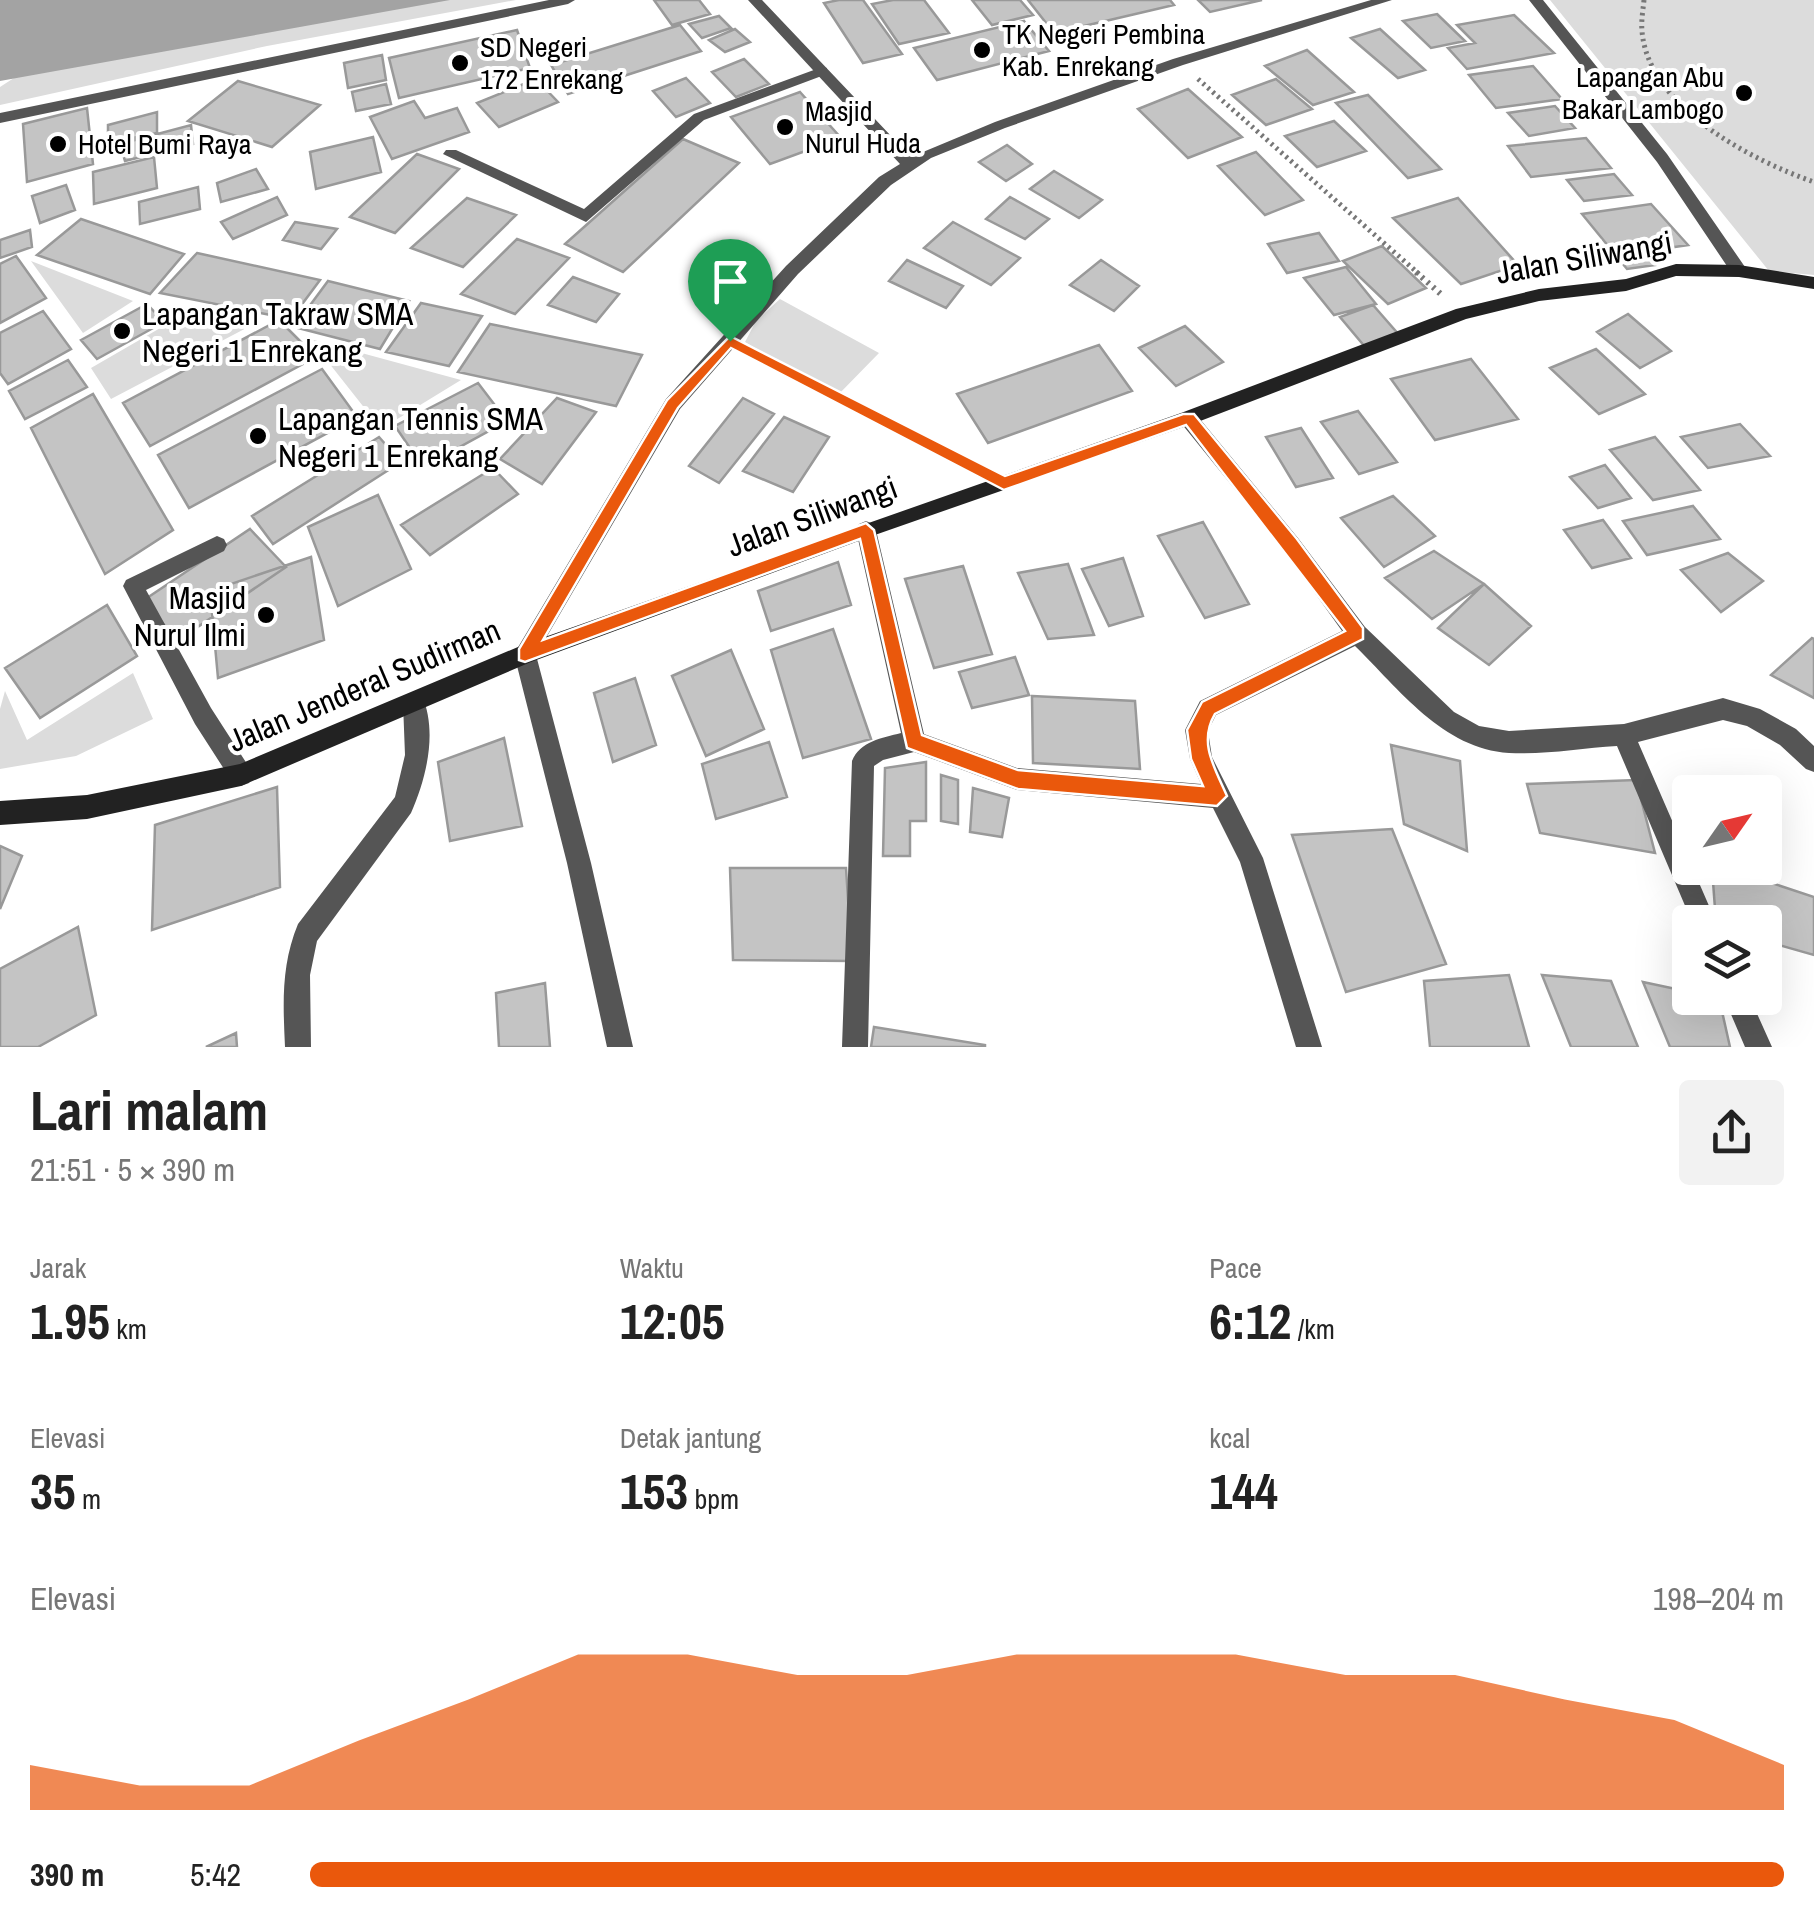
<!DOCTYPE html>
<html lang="id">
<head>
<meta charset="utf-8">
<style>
	body { margin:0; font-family:"Archivo Narrow",sans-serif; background:#f2f2f2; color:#222; height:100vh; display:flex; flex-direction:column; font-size:38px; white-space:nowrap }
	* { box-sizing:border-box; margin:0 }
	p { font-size:32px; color:#767676 }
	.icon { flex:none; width:55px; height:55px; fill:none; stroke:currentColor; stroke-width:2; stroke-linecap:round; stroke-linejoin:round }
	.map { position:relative; height:1047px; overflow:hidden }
	.details { display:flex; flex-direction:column; background:#fff; flex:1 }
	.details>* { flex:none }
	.needle { width:65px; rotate:56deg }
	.controls { position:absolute; left:1672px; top:775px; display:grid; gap:20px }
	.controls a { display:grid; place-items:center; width:110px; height:110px; border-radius:10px; background:#fff; box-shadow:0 10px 40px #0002; font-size:50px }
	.pin { position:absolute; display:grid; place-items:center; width:85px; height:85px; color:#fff; margin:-102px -42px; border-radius:50% 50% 50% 0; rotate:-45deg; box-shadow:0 0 10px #0007 }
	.pin .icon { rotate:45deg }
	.round { display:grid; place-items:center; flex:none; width:105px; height:105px; border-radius:10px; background:#f2f2f2 }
	.overview { display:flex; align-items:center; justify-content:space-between; height:170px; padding:0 30px }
	h1 { font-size:55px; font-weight:800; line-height:75px }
	.metrics { display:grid; grid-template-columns:repeat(3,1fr); gap:15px; height:170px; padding:10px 30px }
	.metrics div { display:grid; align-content:center }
	.metrics b { font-size:50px; font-weight:800 }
	.metrics small { font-size:28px; font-weight:400 }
	.metrics p { font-size:28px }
	.chart { height:280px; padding:20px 30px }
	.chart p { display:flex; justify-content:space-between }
	.chart svg { width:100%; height:180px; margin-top:10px; fill:#ea580c; opacity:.7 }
	ul { padding:0 30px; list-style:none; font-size:32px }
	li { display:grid; grid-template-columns:160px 120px 1fr; align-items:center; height:75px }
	li i { height:25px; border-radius:12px; background:#ea580c }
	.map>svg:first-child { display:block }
	.green { fill:#dcdcdc }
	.water { fill:#a3a3a3 }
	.building { fill:#c4c4c4; stroke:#999; stroke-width:2.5 }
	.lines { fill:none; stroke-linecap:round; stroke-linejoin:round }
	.path-far1 { stroke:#777; stroke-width:5; stroke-dasharray:2.5 4; stroke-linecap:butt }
	.path { stroke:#777; stroke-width:6; stroke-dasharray:2.5 5; stroke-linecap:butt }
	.service { fill:#555; fill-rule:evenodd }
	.minor { fill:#555; fill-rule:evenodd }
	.secondary { fill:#222; fill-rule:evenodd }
	.route { fill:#ea580c; stroke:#fff; stroke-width:2.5; fill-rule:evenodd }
	.poi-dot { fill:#000; stroke:#fff; stroke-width:4 }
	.labels { text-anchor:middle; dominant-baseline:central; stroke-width:8; stroke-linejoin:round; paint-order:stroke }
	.far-poi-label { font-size:28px; fill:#000; stroke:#fff; text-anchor:start }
	.street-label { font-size:32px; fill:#000; stroke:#fff }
	.poi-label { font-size:32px; fill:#000; stroke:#fff; text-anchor:start }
</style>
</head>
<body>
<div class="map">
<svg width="1814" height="1047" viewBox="0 0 1814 1047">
	<rect width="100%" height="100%" fill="#fff"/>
	<!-- green -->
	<path class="green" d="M381 0H516L267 46 0 105V87L34 65Z
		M1550 0H1814V275L1769 271Z
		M31 261 133 301 83 333Z
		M780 299 879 353 837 396 745 342 756 321Z
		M181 316 254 324 111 399 91 368Z
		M310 339 461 380 381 429Z
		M133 673 153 719 76 756 0 769V709L5 691 27 740Z"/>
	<!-- water -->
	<path class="water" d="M0 0H450L0 81Z"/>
	<!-- building -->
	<path class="building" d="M654 0H699L710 14 672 25Z
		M839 0H863L902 54 863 63 824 3Z
		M893 0H924L949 33 899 44 872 4Z
		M972 0H1020L1033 15 992 25Z
		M1028 0H1170L1174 5 1054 33Z
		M1198 0H1262L1210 12Z
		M1437 14 1465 41 1431 48 1403 21Z
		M1514 15 1554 53 1467 69 1448 48 1475 43 1457 25Z
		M719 16 731 28 702 38 689 24Z
		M1024 21 1049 51 937 80 914 48Z
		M680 25 701 51 568 94 551 65Z
		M735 29 750 42 725 52 709 40Z
		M1380 29 1425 70 1398 78 1351 38Z
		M517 30 530 68 399 98 389 58Z
		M1307 50 1354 92 1313 105 1265 66Z
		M382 55 386 80 348 88 344 63Z
		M744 59 769 84 736 97 712 72Z
		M1533 66 1562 99 1496 108 1469 75Z
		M686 78 710 103 676 117 653 91Z
		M536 79 558 102 499 127 477 103Z
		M1276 79 1312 109 1266 125 1232 95Z
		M238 81 320 105 272 147 188 121Z
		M386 84 391 104 356 111 352 92Z
		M1188 89 1242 137 1188 158 1138 109Z
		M800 92 841 138 770 164 731 117Z
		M1368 95 1441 169 1408 178 1336 103Z
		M414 101 425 118 457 108 469 132 392 159 370 117Z
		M1555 106 1575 128 1529 136 1508 113Z
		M87 108 93 164 27 182 23 124Z
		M157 112V133L108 143V125Z
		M1334 121 1366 151 1317 167 1285 136Z
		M191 125 193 144 125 161 120 144Z
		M373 137 381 172 316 189 310 152Z
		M1586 138 1611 168 1531 177 1508 146Z
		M683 139 739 163 623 272 565 244Z
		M1007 145 1032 164 1006 181 979 162Z
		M1256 152 1303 200 1265 215 1218 166Z
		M417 154 459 169 395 233 350 217Z
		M154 157 157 188 94 204 93 172Z
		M256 169 268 189 221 202 217 183Z
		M1054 171 1102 200 1079 218 1030 189Z
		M1614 174 1632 195 1584 201 1567 180Z
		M66 185 75 210 40 223 32 196Z
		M198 187 200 209 140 224 139 202Z
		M277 197 287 215 233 239 221 222Z
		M1010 197 1049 219 1025 239 986 219Z
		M467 198 516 215 463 267 411 248Z
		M1458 198 1518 265 1461 284 1393 218Z
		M1651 204 1688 245 1647 251 1655 265 1627 269 1582 214Z
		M81 219 184 254 150 294 37 255Z
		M295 222 337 229 321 249 283 240Z
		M953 222 1020 258 991 285 924 248Z
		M30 230 32 247 0 258V240Z
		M1319 233 1339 261 1287 273 1268 244Z
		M517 239 569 258 515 314 461 294Z
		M1382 246 1426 288 1388 304 1343 261Z
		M197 253 320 280 291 319 160 293Z
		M16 256 46 298 0 323V264Z
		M907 260 963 286 946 308 889 281Z
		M1101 260 1139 286 1114 311 1070 285Z
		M1346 267 1376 304 1334 315 1304 278Z
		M573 277 619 294 596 322 548 305Z
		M328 281 409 301 380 349 294 327Z
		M421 303 482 316 449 366 386 352Z
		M147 304 164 322 97 359 81 340Z
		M1373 305 1400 336 1366 348 1340 317Z
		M43 311 71 349 8 384 0 373V333Z
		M1628 314 1671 351 1640 368 1597 332Z
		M279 320 316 357 150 446 123 403Z
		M490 324 642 355 616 406 458 372Z
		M1185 326 1223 362 1176 386 1139 348Z
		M1099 345 1132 391 988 443 957 394Z
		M1596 349 1645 394 1599 414 1550 368Z
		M1471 359 1518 419 1435 440 1391 379Z
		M68 360 87 387 25 419 9 391Z
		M322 369 357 417 189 508 158 455Z
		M478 383 507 421 423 467 395 426Z
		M93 394 173 530 105 574 31 428Z
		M557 398 596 412 542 484 500 459Z
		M743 398 774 414 719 483 689 466Z
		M1358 411 1397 462 1359 474 1321 422Z
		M784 417 829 437 793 492 743 471Z
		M1740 424 1770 456 1708 468 1681 437Z
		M1301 428 1333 478 1296 487 1266 437Z
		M379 437 401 462 273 544 252 516Z
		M1655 437 1700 490 1653 500 1610 450Z
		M1605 465 1631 498 1598 508 1570 477Z
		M493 468 518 494 430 555 401 525Z
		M378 495 411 569 338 606 308 527Z
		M1393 496 1435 536 1384 567 1341 518Z
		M1693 506 1720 539 1647 555 1623 521Z
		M1603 520 1631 558 1592 568 1564 530Z
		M1203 522 1249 604 1205 618 1158 536Z
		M250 529 286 567 177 641 144 600Z
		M1434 551 1484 584 1432 619 1385 578Z
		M1728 553 1763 581 1721 612 1681 570Z
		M311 557 324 640 218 678 210 591Z
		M1123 558 1143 616 1109 626 1082 569Z
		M838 562 851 605 771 631 758 591Z
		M1068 564 1094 635 1048 639 1018 573Z
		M963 566 992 654 934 668 905 579Z
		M1484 584 1531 626 1489 665 1438 628Z
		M107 605 137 656 40 718 5 668Z
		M833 629 871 739 803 758 771 650Z
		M1812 638 1814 639V698L1771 675Z
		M731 650 764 729 706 756 672 676Z
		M1015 657 1029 695 972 708 959 672Z
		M635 678 656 745 613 762 594 693Z
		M1032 696 1135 701 1140 769 1033 763Z
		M504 738 522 826 450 841 438 762Z
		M769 742 787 797 716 819 702 764Z
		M1391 745 1460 761 1467 851 1404 824Z
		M926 762V821H910V856H883L885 768Z
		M941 775 958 780V824L941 821Z
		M1636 780 1655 853 1540 833 1527 784Z
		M277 787 280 887 152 930 155 825Z
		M973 788 1009 798 1002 837 970 832Z
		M1392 829 1446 964 1346 992 1292 835Z
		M0 846 22 856 0 909Z
		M730 868H846L852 961 733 960Z
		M1712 868H1726L1814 897V955L1765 941V922H1716Z
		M78 927 96 1015 38 1047H0V969Z
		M1509 975 1529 1047H1430L1424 981Z
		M1542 975 1611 981 1638 1047H1571Z
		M1643 982 1690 992V998H1719L1730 1047H1670Z
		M545 983 550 1047H499L496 993Z
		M874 1027 985 1045V1047H871Z
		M236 1033 237 1047H206Z"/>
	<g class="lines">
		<!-- path-far1 -->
		<path class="path-far1" d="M1644 0C1643 10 1641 21 1642 31 1648 107 1751 160 1814 182
			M1198 79 1419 274"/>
		<!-- path -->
		<path class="path" d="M1416 272 1443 296
			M753 353 972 467"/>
		<!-- service -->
		<path class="service" d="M822 67 827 68V74L704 120 586 222 443 154 446 150H456L584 209 694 114Z
			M217 536 224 539 227 545 224 551 146 590 211 708 249 767 253 775 249 783 241 786 233 783 195 724 123 586 126 580Z"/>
		<!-- minor -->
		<path class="minor" d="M549 0H575L568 4 0 123V113Z
			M748 0H762L911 157 995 122 1173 59 1371 0H1392L1183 65 1005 128 931 158 891 185 798 274 680 409 536 655 591 863 633 1047H607L567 863 514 654 666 399 786 266 879 177 900 164Z
			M1529 0H1543L1667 154 1745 267V275H1733L1657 162Z
			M1188 411 1195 413 1298 538 1365 627 1454 712 1479 726 1509 731 1624 724 1723 698 1760 709 1796 729 1814 746V772L1806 769 1780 745 1747 726 1723 720 1638 742 1716 922H1692L1617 746C1582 748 1545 755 1509 753 1443 749 1399 689 1355 646L1216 715 1208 731 1212 757 1263 858 1322 1047H1296L1240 862 1213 808 1017 790 914 752 883 760 874 766 868 1047H842L852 761C860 741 882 738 901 733L856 530 859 524 866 521 873 524 876 530 924 734 1017 768 1201 784 1190 759 1185 730 1200 701 1342 631 1284 550 1181 423 1179 418Z
			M414 692 422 696C438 732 426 779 411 813L317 941 310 975 311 1047H285C283 1004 281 965 298 924L395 797 405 755 403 703 406 696Z
			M1724 998H1750L1772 1047H1745Z"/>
		<!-- secondary -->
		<path class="secondary" d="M1676 264 1739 265 1814 277V289L1739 277 1676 276 1626 291 1539 301 1466 319 1195 423 872 536 531 662 241 786 87 819 0 825V801L87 795 240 764 525 644 1181 413 1456 309 1539 289 1626 279Z"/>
	</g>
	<!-- route -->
	<path class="route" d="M730 336 1005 476 1183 414H1194L1297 539 1363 628V639L1215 714C1198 743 1215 768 1227 796L1217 806 1018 789 907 748 860 539 525 662 519 660V649L667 400ZM731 348 1004 490 1186 425 1345 631 1202 702 1187 730 1191 759 1203 786 1018 770 922 735 874 530 866 523 543 640 678 408Z"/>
	<!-- markers -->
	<g class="poi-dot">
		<circle cx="982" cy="50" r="10"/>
		<circle cx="460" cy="63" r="10"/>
		<circle cx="1744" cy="93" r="10"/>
		<circle cx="785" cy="127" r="10"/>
		<circle cx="58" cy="144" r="10"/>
		<circle cx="122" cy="331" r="10"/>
		<circle cx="258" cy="436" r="10"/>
		<circle cx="266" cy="615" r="10"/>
	</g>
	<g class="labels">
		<!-- far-poi labels -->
		<g class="far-poi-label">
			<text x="1002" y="34">TK Negeri Pembina<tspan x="1002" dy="32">Kab. Enrekang</tspan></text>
			<text x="480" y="47">SD Negeri<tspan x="480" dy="32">172 Enrekang</tspan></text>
			<text x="1724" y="77" text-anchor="end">Lapangan Abu<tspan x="1724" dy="32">Bakar Lambogo</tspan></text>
			<text x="805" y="111">Masjid<tspan x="805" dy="32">Nurul Huda</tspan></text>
			<text x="78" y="144">Hotel Bumi Raya</text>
		</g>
		<!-- street labels -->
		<g class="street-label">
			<text transform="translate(1584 257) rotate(-10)">Jalan Siliwangi</text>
			<text transform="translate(812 516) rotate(-20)">Jalan Siliwangi</text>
			<text transform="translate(364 685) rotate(-23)">Jalan Jenderal Sudirman</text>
		</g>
		<!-- poi labels -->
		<g class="poi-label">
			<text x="142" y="313">Lapangan Takraw SMA<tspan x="142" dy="37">Negeri 1 Enrekang</tspan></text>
			<text x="278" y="418">Lapangan Tennis SMA<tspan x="278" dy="37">Negeri 1 Enrekang</tspan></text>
			<text x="246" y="597" text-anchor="end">Masjid<tspan x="246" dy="37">Nurul Ilmi</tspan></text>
		</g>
	</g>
</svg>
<div class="controls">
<a><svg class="needle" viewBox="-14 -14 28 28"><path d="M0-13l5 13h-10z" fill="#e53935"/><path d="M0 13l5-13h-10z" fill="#767676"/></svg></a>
<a><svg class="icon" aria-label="layers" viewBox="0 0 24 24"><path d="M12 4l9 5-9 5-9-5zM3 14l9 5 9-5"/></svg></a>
</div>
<div class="pin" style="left:730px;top:341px;background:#1e9e55"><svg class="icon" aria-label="arrive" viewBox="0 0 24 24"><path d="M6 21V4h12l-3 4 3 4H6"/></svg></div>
</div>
<section class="details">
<div class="overview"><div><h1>Lari malam</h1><p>21:51 · 5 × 390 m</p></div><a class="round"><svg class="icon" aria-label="share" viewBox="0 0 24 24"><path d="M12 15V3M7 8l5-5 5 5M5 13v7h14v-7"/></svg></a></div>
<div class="metrics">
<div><p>Jarak</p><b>1.95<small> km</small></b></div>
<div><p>Waktu</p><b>12:05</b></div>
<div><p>Pace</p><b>6:12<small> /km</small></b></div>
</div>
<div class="metrics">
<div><p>Elevasi</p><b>35<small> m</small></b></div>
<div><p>Detak jantung</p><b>153<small> bpm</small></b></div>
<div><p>kcal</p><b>144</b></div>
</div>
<div class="chart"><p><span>Elevasi</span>198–204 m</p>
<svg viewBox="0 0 160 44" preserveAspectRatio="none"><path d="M0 44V33L10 38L20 38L30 27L40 17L50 6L60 6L70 11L80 11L90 6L100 6L110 6L120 11L130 11L140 17L150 22L160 33V44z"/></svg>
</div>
<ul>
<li><b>390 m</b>5:42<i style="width:100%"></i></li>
</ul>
</section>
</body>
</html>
